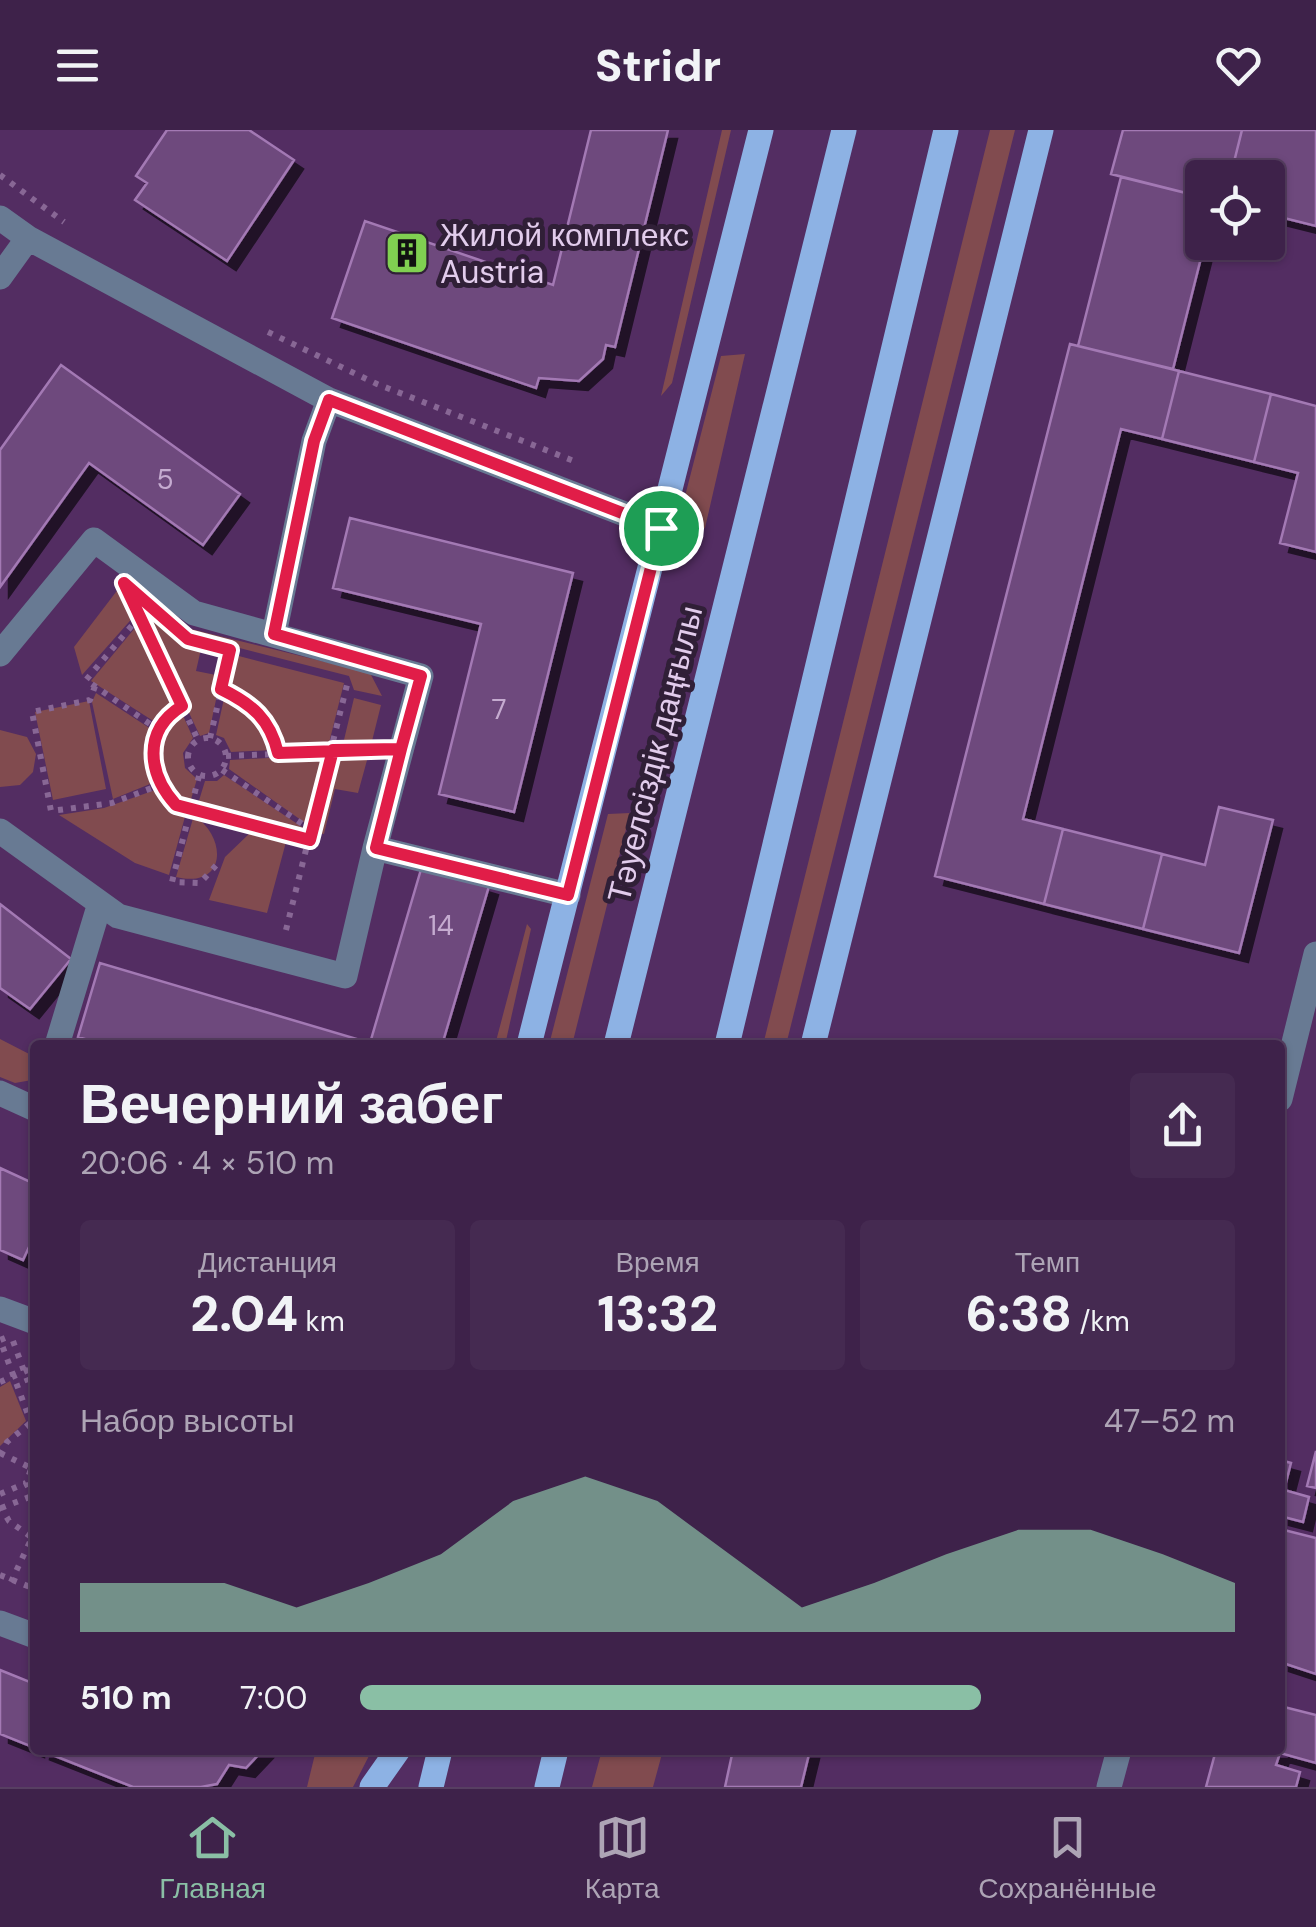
<!DOCTYPE html>
<html lang="ru">
<head>
<meta charset="utf-8">
<style>
	body { margin:0; font-family:"DM Sans",sans-serif; background:#452a51; color:#f1f3f6; height:100vh; display:flex; flex-direction:column; font-size:38px; white-space:nowrap }
	* { box-sizing:border-box; margin:0 }
	p { font-size:32px; color:#ada4b5 }
	.icon { flex:none; width:55px; height:55px; fill:none; stroke:currentColor; stroke-width:2; stroke-linecap:round; stroke-linejoin:round }
	.map { position:relative; flex:1; overflow:hidden }
	.panel { position:absolute; left:30px; top:910px; width:1255px; height:715px; display:flex; flex-direction:column; background:#3e224a; border-radius:10px; box-shadow:0 2px 8px #0004,0 0 0 2px #573f62 }
	.panel>* { flex:none }
	.fabs { position:absolute; left:1185px; top:30px; display:grid; gap:20px }
	.fabs a { display:grid; place-items:center; width:100px; height:100px; border-radius:10px; background:#3e224a; box-shadow:0 2px 8px #0004,0 0 0 2px #573f62; font-size:50px }
	.pin { position:absolute; display:grid; place-items:center; width:85px; height:85px; color:#fff; margin:-42px; border:5px solid #fff; border-radius:50%; box-shadow:0 2px 10px #0007 }
	.round { display:grid; place-items:center; flex:none; width:105px; height:105px; border-radius:10px; background:#452a51 }
	.overview { display:flex; align-items:center; justify-content:space-between; height:170px; padding:0 50px }
	h1 { font-size:55px; font-weight:800; line-height:75px }
	.stats { display:grid; grid-template-columns:repeat(3,1fr); gap:15px; height:170px; padding:10px 50px }
	.stats div { display:grid; align-content:center; border-radius:10px; background:#452a51; text-align:center }
	.stats b { font-size:50px; font-weight:800 }
	.stats small { font-size:28px; font-weight:400 }
	.stats p { font-size:28px }
	.chart { height:280px; padding:20px 50px }
	.chart p { display:flex; justify-content:space-between }
	.chart svg { width:100%; height:180px; margin-top:10px; fill:#8abfa5; opacity:.7 }
	ul { padding:0 50px; list-style:none; font-size:32px }
	li { display:grid; grid-template-columns:160px 120px 1fr; align-items:center; height:75px }
	li i { height:25px; border-radius:12px; background:#8abfa5 }
	header { display:flex; justify-content:space-between; align-items:center; height:130px; padding:0 50px; background:#3e224a; font-size:45px; font-weight:800 }
	.menu { display:flex; justify-content:space-around; align-items:center; height:140px; border-top:2px solid #573f62; background:#3e224a; font-size:28px; color:#ada4b5 }
	.menu a { display:grid; justify-items:center; gap:5px }
	.menu .selected { color:#8abfa5 }
	.map>svg:first-child { display:block }
	.green { fill:#814b4f }
	.building { fill:#6e497d; stroke:#a379b4; stroke-width:2.5; filter:url(#shadow) }
	.lines { fill:none; stroke-linecap:round; stroke-linejoin:round }
	.path { stroke:#886795; stroke-width:6; stroke-dasharray:5 8; stroke-linecap:butt }
	.minor { stroke:#687a93; stroke-width:25 }
	.major { stroke:#8db2e4; stroke-width:25 }
	.route-casing { stroke:#fff; stroke-width:20 }
	.route { stroke:#e11d48; stroke-width:12 }
	.labels { text-anchor:middle; dominant-baseline:central; stroke-width:10; stroke-linejoin:round; paint-order:stroke }
	.number-label { font-size:28px; fill:#c5abd0 }
	.poi-label { font-size:32px; fill:#e2ccec; stroke:#301f37; text-anchor:start }
	.street-label { font-size:32px; fill:#e2ccec; stroke:#301f37 }
</style>
</head>
<body>
<header><svg class="icon" aria-label="menu" viewBox="0 0 24 24"><path d="M4 6h16M4 12h16M4 18h16"/></svg>Stridr<svg class="icon" aria-label="heart" viewBox="0 0 24 24"><path d="M12 20l-8-8c-3-5 5-10 8-4 3-6 11-1 8 4z"/></svg></header>
<div class="map">
<svg width="1316" height="1657" viewBox="0 0 1316 1657">
	<defs>
		<filter id="shadow"><feDropShadow dx="9" dy="9" stdDeviation="0" flood-color="#0009"/></filter>
	</defs>
	<rect width="100%" height="100%" fill="#532d62"/>
	<!-- green -->
	<path class="green" d="M722 0H731L672 253 661 266Z
		M990 0H1015L786 915H763Z
		M745 224 705 398 700 400 687 394 683 374 721 226Z
		M127 448 187 498 370 543 382 566 354 560 349 546 185 504Z
		M119 458 136 484 82 545 74 517Z
		M137 473 182 512 201 519 196 541 221 546 209 603 200 606Z
		M139 493 177 574 158 594 91 551Z
		M235 525 344 553 328 617 280 619C274 585 257 572 227 556Z
		M96 563 154 601 147 627 155 652 113 669 92 572Z
		M225 564 265 592 274 620 231 622 224 608 216 605Z
		M354 568 381 575 371 615 343 614Z
		M89 571 106 659 53 670 35 582Z
		M181 581 193 608 183 623 185 638 197 649 189 676C143 657 149 610 181 581Z
		M0 600 27 607 36 624 33 642 20 655 0 657Z
		M338 623H369L358 663 335 659 324 704 316 703Z
		M324 625 308 695 229 639 230 630Z
		M224 645 305 699 304 705 197 677 205 651H217Z
		M158 659 172 678 186 683 169 745 135 733 59 685 104 678Z
		M630 683 572 915H549L608 684Z
		M194 685C229 710 225 759 176 747Z
		M251 702 286 712 267 783 209 770 225 727Z
		M527 794 531 799 505 915H495Z
		M0 909 35 927 32 950 15 953 0 947Z
		M10 1251 26 1291 0 1316V1257Z
		M316 1620H372L353 1657H307Z
		M602 1620H663L653 1657H592Z"/>
	<!-- building -->
	<path class="building" d="M167 0H249L294 30 227 131 135 70 147 53 136 46Z
		M591 0H668L615 217 606 215 603 229 579 251 539 248 536 258 332 188 365 91 553 155Z
		M1123 0H1242L1230 48H1202V67L1111 44Z
		M1242 0H1316V96L1268 84V48H1230Z
		M1121 47 1202 67 1205 112 1173 239 1078 216Z
		M1070 214 1179 241 1162 309 1121 299 1023 689 1063 699 1044 774 935 746Z
		M61 235 240 364 203 415 89 333 0 457V320Z
		M1179 241 1271 264 1254 332 1162 309Z
		M1271 264 1316 276V422L1280 413 1298 343 1254 332Z
		M350 388 573 443 514 682 439 664 481 494 333 458Z
		M1219 677 1273 690 1239 823 1143 799 1162 724 1205 735Z
		M1063 699 1162 724 1143 799 1044 774Z
		M422 736 489 756 442 915H105L78 907 100 833 370 913Z
		M0 774 71 829 30 879 0 858Z
		M0 1038 35 1054V1104L23 1130 0 1120Z
		M1316 1321V1358L1307 1356Z
		M1280 1330 1291 1333 1284 1360 1309 1367 1303 1392 1280 1386Z
		M1280 1399 1316 1408V1544L1280 1532Z
		M0 1540 35 1554V1618L0 1604Z
		M1280 1576 1316 1585V1633L1280 1623 1276 1635 1300 1642 1296 1657H1206L1216 1620H1280Z
		M40 1620H263L246 1638 229 1635 217 1654 201 1657H133Z
		M733 1620H810L801 1657H725Z"/>
	<g class="lines">
		<!-- path -->
		<path class="path" d="M0 45 64 92
			M268 202 377 254 574 331
			M139 484 198 610
			M140 486 86 550 160 601 182 576
			M95 556 90 570 32 582 51 681 112 673 160 655
			M221 559C252 574 270 589 277 623
			M160 601C145 629 155 652 176 675L318 713
			M188 627a19 19 0 1 1 38 0a19 19 0 1 1-38 0Z
			M210 608 230 522
			M226 626 375 620
			M222 640 313 701
			M199 646 172 752 200 753 221 730
			M286 800 348 551
			M5 1208 0 1210 35 1303
			M13 1211 35 1271
			M0 1252 35 1237
			M0 1323 29 1337
			M0 1325 7 1312 33 1291
			M35 1328 26 1353 35 1371
			M0 1364 26 1353
			M0 1376 9 1391 34 1409
			M1 1378 32 1366
			M0 1445 35 1459
			M11 1452 35 1401"/>
		<!-- minor -->
		<path class="minor" d="M0 88 28 108 329 270 661 398
			M0 147 28 108
			M274 504 314 311 329 270
			M0 524 94 410 194 483 421 546 375 718
			M0 701 118 786 345 846 375 718 568 765
			M57 915 100 773
			M0 963 35 979
			M1280 969 1316 824
			M0 1179 35 1192
			M0 1493 35 1506
			M1109 1657 1119 1620"/>
		<!-- major -->
		<path class="major" d="M529 915 761 0
			M616 915 844 0
			M727 915 946 0
			M813 915 1041 0
			M372 1657 398 1620
			M431 1657 440 1620
			M547 1657 556 1620"/>
	</g>
	<g class="lines">
		<defs>
			<path id="route" d="M661 398 568 765 376 718 401 619 278 623C270 589 252 574 221 559L230 520 188 509 124 453 182 576C142 601 148 644 176 675L310 710 333 620 401 619 421 546 274 504 314 311 329 270 661 398"/>
		</defs>
		<!-- route casing -->
		<use href="#route" class="route-casing"/>
		<!-- route -->
		<use href="#route" class="route"/>
	</g>
	<!-- icons -->
	<defs>
		<symbol id="building-square" viewBox="-11 -11 22 22"><rect x="-9" y="-9" width="18" height="18" rx="4" fill="#80d051" stroke="#301f37"/><path d="M-4-6H4V6H1V3H-1V6H-4ZM-2.5-4.3h1.7v1.8h-1.7ZM.8-4.3h1.7v1.8H.8ZM-2.5-1h1.7V.8h-1.7ZM.8-1h1.7V.8H.8Z" fill="#111"/></symbol>
	</defs>
	<g fill-rule="evenodd">
		<use href="#building-square" x="382" y="98" width="50" height="50"/>
	</g>
	<g class="labels">
		<!-- number labels -->
		<g class="number-label">
			<text x="165" y="349">5</text>
			<text x="499" y="579">7</text>
			<text x="441" y="795">14</text>
		</g>
		<!-- poi labels -->
		<g class="poi-label">
			<text x="440" y="105">Жилой комплекс<tspan x="440" dy="37">Austria</tspan></text>
		</g>
		<!-- street labels -->
		<g class="street-label">
			<text transform="translate(655 624) rotate(-76)">Тәуелсіздік даңғылы</text>
		</g>
	</g>
</svg>
<div class="fabs">
<a><svg class="icon" aria-label="locate" viewBox="0 0 24 24"><circle cx="12" cy="12" r="6"/><path d="M12 2v4M12 18v4M2 12h4M18 12h4"/></svg></a>
</div>
<div class="pin" style="left:661px;top:398px;background:#1e9e55"><svg class="icon" aria-label="arrive" viewBox="0 0 24 24"><path d="M6 21V4h12l-3 4 3 4H6"/></svg></div>
<section class="panel">
<div class="overview"><div><h1>Вечерний забег</h1><p>20:06 · 4 × 510 m</p></div><a class="round"><svg class="icon" aria-label="share" viewBox="0 0 24 24"><path d="M12 15V3M7 8l5-5 5 5M5 13v7h14v-7"/></svg></a></div>
<div class="stats">
<div><p>Дистанция</p><b>2.04<small> km</small></b></div>
<div><p>Время</p><b>13:32</b></div>
<div><p>Темп</p><b>6:38<small> /km</small></b></div>
</div>
<div class="chart"><p><span>Набор высоты</span>47–52 m</p>
<svg viewBox="0 0 160 44" preserveAspectRatio="none"><path d="M0 44V32L10 32L20 32L30 38L40 32L50 25L60 12L70 6L80 12L90 25L100 38L110 32L120 25L130 19L140 19L150 25L160 32V44z"/></svg>
</div>
<ul>
<li><b>510 m</b>7:00<i style="width:71%"></i></li>
</ul>
</section>
</div>
<nav class="menu">
<a class="selected"><svg class="icon" aria-label="home" viewBox="0 0 24 24"><path d="M3 11l9-7 9 7M6 9v11h12V9"/></svg>Главная</a>
<a><svg class="icon" aria-label="map" viewBox="0 0 24 24"><path d="M3 6l6-2 6 2 6-2v14l-6 2-6-2-6 2zM9 4v14M15 6v14"/></svg>Карта</a>
<a><svg class="icon" aria-label="saved" viewBox="0 0 24 24"><path d="M7 4h10v16l-5-4-5 4z"/></svg>Сохранённые</a>
</nav>
</body>
</html>
